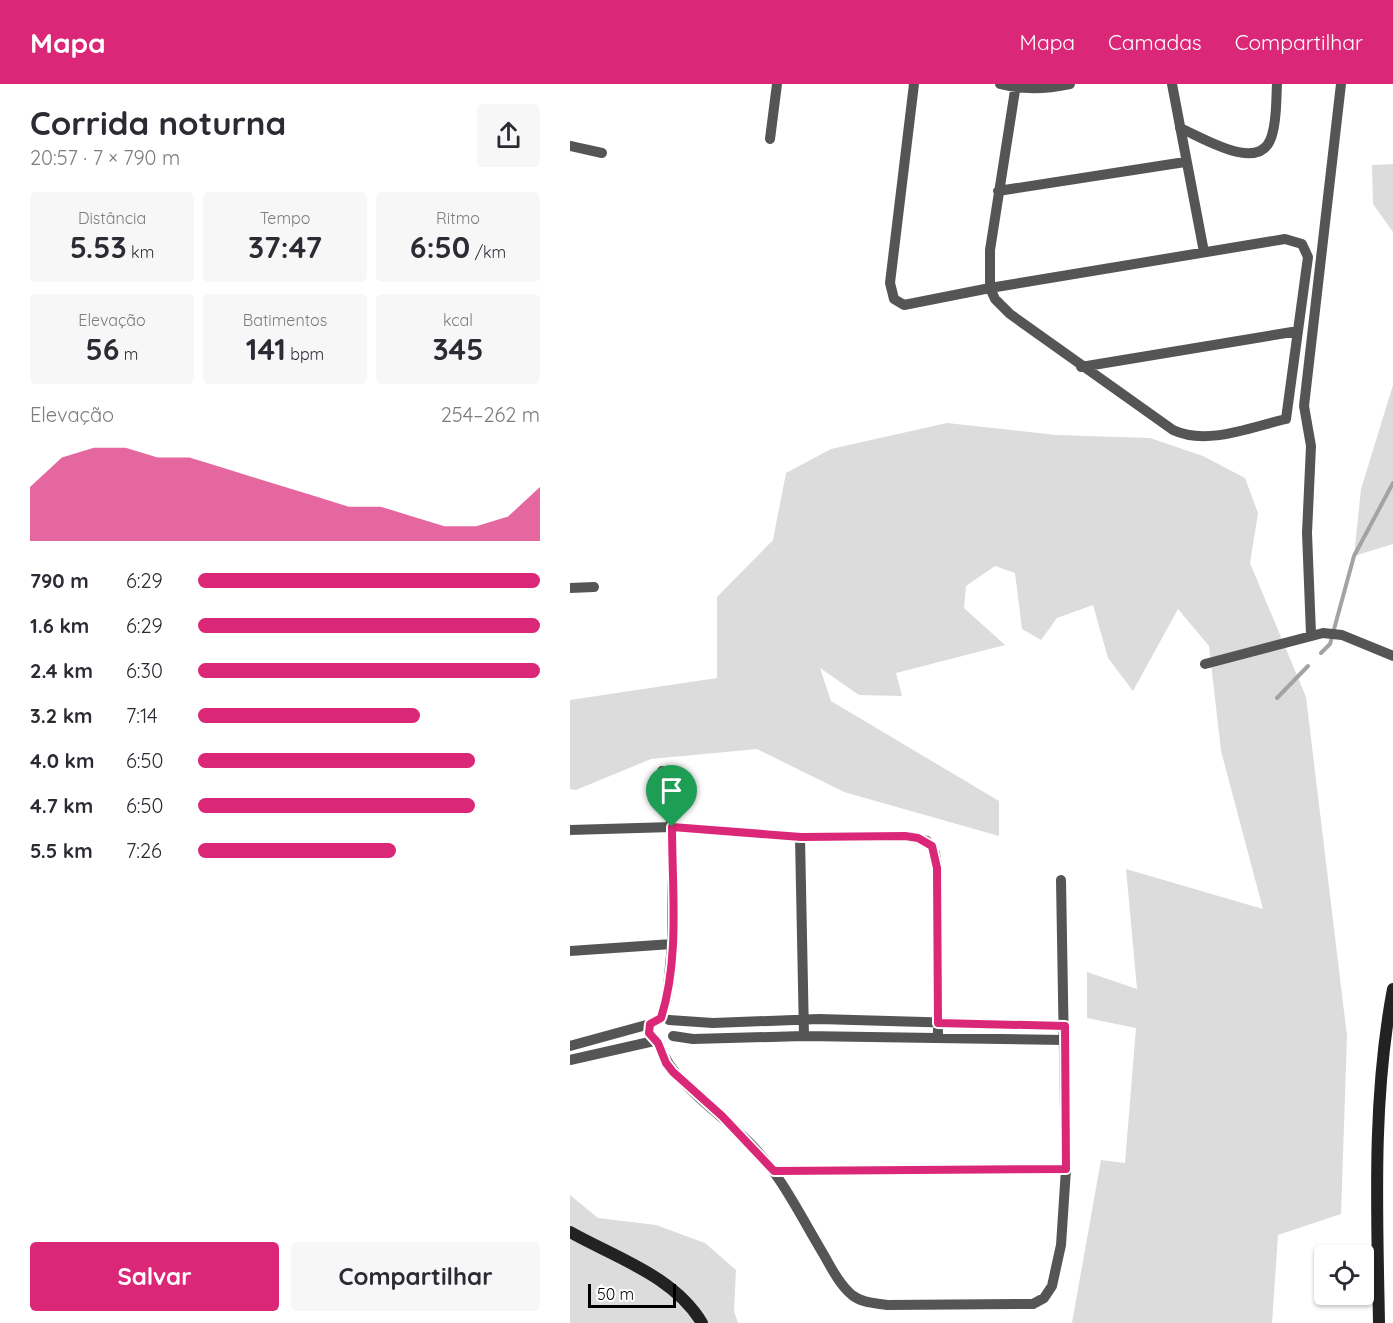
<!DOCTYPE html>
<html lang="pt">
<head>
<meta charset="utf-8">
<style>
	body { margin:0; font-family:Quicksand,sans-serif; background:#f7f7f7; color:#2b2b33; height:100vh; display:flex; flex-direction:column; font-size:22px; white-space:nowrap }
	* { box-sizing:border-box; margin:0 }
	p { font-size:20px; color:#7c7c81 }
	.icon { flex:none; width:33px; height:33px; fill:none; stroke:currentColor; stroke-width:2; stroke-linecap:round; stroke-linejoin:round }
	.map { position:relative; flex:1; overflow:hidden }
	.side { display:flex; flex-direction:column; background:#fff; width:570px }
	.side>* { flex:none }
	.controls { position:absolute; left:744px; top:1161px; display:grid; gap:12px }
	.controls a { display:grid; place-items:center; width:60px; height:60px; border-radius:6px; background:#fff; box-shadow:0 2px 4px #0004; font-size:30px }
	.scale { position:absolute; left:18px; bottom:15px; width:88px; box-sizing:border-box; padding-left:6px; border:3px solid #000; border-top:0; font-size:16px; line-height:21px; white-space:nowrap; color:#000; -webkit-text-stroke:4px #fff; paint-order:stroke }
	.pin { position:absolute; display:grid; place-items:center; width:51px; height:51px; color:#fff; margin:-62px -26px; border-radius:50% 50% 50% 0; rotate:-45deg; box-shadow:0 0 6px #0007 }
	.pin .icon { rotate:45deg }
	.round { display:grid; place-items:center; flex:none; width:63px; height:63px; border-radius:6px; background:#f7f7f7 }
	.head { display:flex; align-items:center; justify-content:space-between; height:102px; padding:0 30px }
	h1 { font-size:33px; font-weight:700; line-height:45px }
	.metrics { display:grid; grid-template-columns:repeat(3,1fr); gap:9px; height:102px; padding:6px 30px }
	.metrics div { display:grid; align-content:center; border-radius:6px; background:#f7f7f7; text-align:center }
	.metrics b { font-size:30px; font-weight:700 }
	.metrics small { font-size:16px; font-weight:400 }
	.metrics p { font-size:16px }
	.chart { height:168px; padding:12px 30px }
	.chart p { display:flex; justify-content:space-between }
	.chart svg { width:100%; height:108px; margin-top:6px; fill:#db2777; opacity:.7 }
	.action { display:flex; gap:12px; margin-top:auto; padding:12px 30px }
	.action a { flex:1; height:69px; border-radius:6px; background:#db2777; color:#fff; font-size:24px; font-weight:700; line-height:69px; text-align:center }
	.action a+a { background:#f7f7f7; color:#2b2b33 }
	ul { padding:0 30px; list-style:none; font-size:20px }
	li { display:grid; grid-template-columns:96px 72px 1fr; align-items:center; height:45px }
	li i { height:15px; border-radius:8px; background:#db2777 }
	header { display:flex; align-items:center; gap:36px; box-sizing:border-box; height:84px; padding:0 30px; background:#db2777; color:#fff }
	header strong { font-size:28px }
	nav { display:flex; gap:33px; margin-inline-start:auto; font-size:21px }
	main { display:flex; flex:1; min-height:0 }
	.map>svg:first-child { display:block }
	.green { fill:#dcdcdc }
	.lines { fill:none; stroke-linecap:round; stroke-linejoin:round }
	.stream { stroke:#a3a3a3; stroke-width:4 }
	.street { stroke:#555; stroke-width:10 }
	.secondary { stroke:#222; stroke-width:12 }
	.route-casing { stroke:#fff; stroke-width:12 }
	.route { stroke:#db2777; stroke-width:8 }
</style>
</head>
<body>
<header>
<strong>Mapa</strong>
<nav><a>Mapa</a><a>Camadas</a><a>Compartilhar</a></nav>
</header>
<main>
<section class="side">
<div class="head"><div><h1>Corrida noturna</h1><p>20:57 · 7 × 790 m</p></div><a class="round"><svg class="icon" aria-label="share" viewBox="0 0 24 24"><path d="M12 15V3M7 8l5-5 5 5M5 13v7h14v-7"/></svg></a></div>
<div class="metrics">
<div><p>Distância</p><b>5.53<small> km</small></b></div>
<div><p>Tempo</p><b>37:47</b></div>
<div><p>Ritmo</p><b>6:50<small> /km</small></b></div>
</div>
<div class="metrics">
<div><p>Elevação</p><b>56<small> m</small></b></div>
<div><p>Batimentos</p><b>141<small> bpm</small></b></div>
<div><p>kcal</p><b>345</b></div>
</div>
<div class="chart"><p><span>Elevação</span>254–262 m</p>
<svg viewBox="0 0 160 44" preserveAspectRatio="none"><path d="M0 44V22L10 10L20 6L30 6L40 10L50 10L60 14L70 18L80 22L90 26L100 30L110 30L120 34L130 38L140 38L150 34L160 22V44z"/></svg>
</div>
<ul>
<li><b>790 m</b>6:29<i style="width:100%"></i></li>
<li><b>1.6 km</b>6:29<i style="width:100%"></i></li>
<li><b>2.4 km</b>6:30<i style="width:100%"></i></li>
<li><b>3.2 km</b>7:14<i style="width:65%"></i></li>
<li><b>4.0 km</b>6:50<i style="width:81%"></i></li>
<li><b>4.7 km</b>6:50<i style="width:81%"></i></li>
<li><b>5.5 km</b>7:26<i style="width:58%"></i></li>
</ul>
<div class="action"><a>Salvar</a><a>Compartilhar</a></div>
</section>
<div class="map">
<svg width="823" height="1239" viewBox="0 0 823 1239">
	<rect width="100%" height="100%" fill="#fff"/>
	<!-- green -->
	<path class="green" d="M823 80V148L803 120 802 81Z
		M823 301V460L784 472 791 405Z
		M377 339 486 351 580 354 633 372 675 394 688 429 680 479 736 613 777 952 771 1130 708 1151 702 1239H502L531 1076 555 1079 566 944 517 934V888L567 905 556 785 693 825 651 667 639 562 608 525 563 607 538 574 523 521 487 534 471 556 452 545 445 489 425 482 396 502 394 524 435 561 326 589 332 612 289 611 250 584 261 617 429 717V752L274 708 187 665 81 675 6 706 0 705V616L147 594V513L203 456 216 389 261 365Z
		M0 1111 28 1134 86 1141 135 1159 166 1186 164 1227 168 1239H0Z"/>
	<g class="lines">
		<!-- stream -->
		<path class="stream" d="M751 569 760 560 784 472 823 399
			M707 614 738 582"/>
		<!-- street -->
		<path class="street" d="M344 0 320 199 324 215 334 221 420 204V166L446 0
			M430 0C453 6 477 5 500 0
			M602 0 634 168
			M610 44C634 54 691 91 702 51 707 35 706 17 707 0
			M200 55 207 0
			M0 62 32 69
			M428 107 615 78
			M715 155 732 160 738 173 716 335C681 343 637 362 603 346L440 230 425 215 420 204Z
			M511 283 728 247
			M0 504 24 503
			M741 550 737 449 741 362 734 322 771 0
			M635 580 753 549 772 551 823 572
			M0 746 102 743 230 753 335 752 357 757 365 769 367 784 368 953
			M230 753 234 952
			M0 867 102 860
			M91 934 97 914 102 860V743L92 687
			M99 936 143 939 249 935 495 942
			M103 952 123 955 234 952 495 956
			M88 959C105 1002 148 1027 180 1059 210 1090 229 1129 251 1166 260 1181 268 1199 282 1211 292 1219 305 1219 317 1221L463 1220 474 1214 482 1202 491 1161 496 1085 491 796
			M0 962 80 940
			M0 976 84 957
			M204 1087 496 1085"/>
		<!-- secondary -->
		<path class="secondary" d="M0 1148C46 1174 104 1192 132 1239
			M809 1239C807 1128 802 1015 823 905"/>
	</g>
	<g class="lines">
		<defs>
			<path id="route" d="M102 743 231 753 335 752 348 754 362 762 367 784 368 939 495 942 496 1085 204 1087 152 1032 103 988 96 979 88 959 79 949 80 940 91 934C110 874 102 805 102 743Z"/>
		</defs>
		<!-- route casing -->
		<use href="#route" class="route-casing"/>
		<!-- route -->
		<use href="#route" class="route"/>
	</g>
</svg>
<div class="controls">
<a><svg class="icon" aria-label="locate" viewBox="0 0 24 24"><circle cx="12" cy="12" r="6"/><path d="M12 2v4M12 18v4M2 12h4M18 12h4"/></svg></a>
</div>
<div class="scale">50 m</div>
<div class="pin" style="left:102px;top:743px;background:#1e9e55"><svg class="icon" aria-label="arrive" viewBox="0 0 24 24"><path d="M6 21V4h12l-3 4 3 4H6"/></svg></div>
</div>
</main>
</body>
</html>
